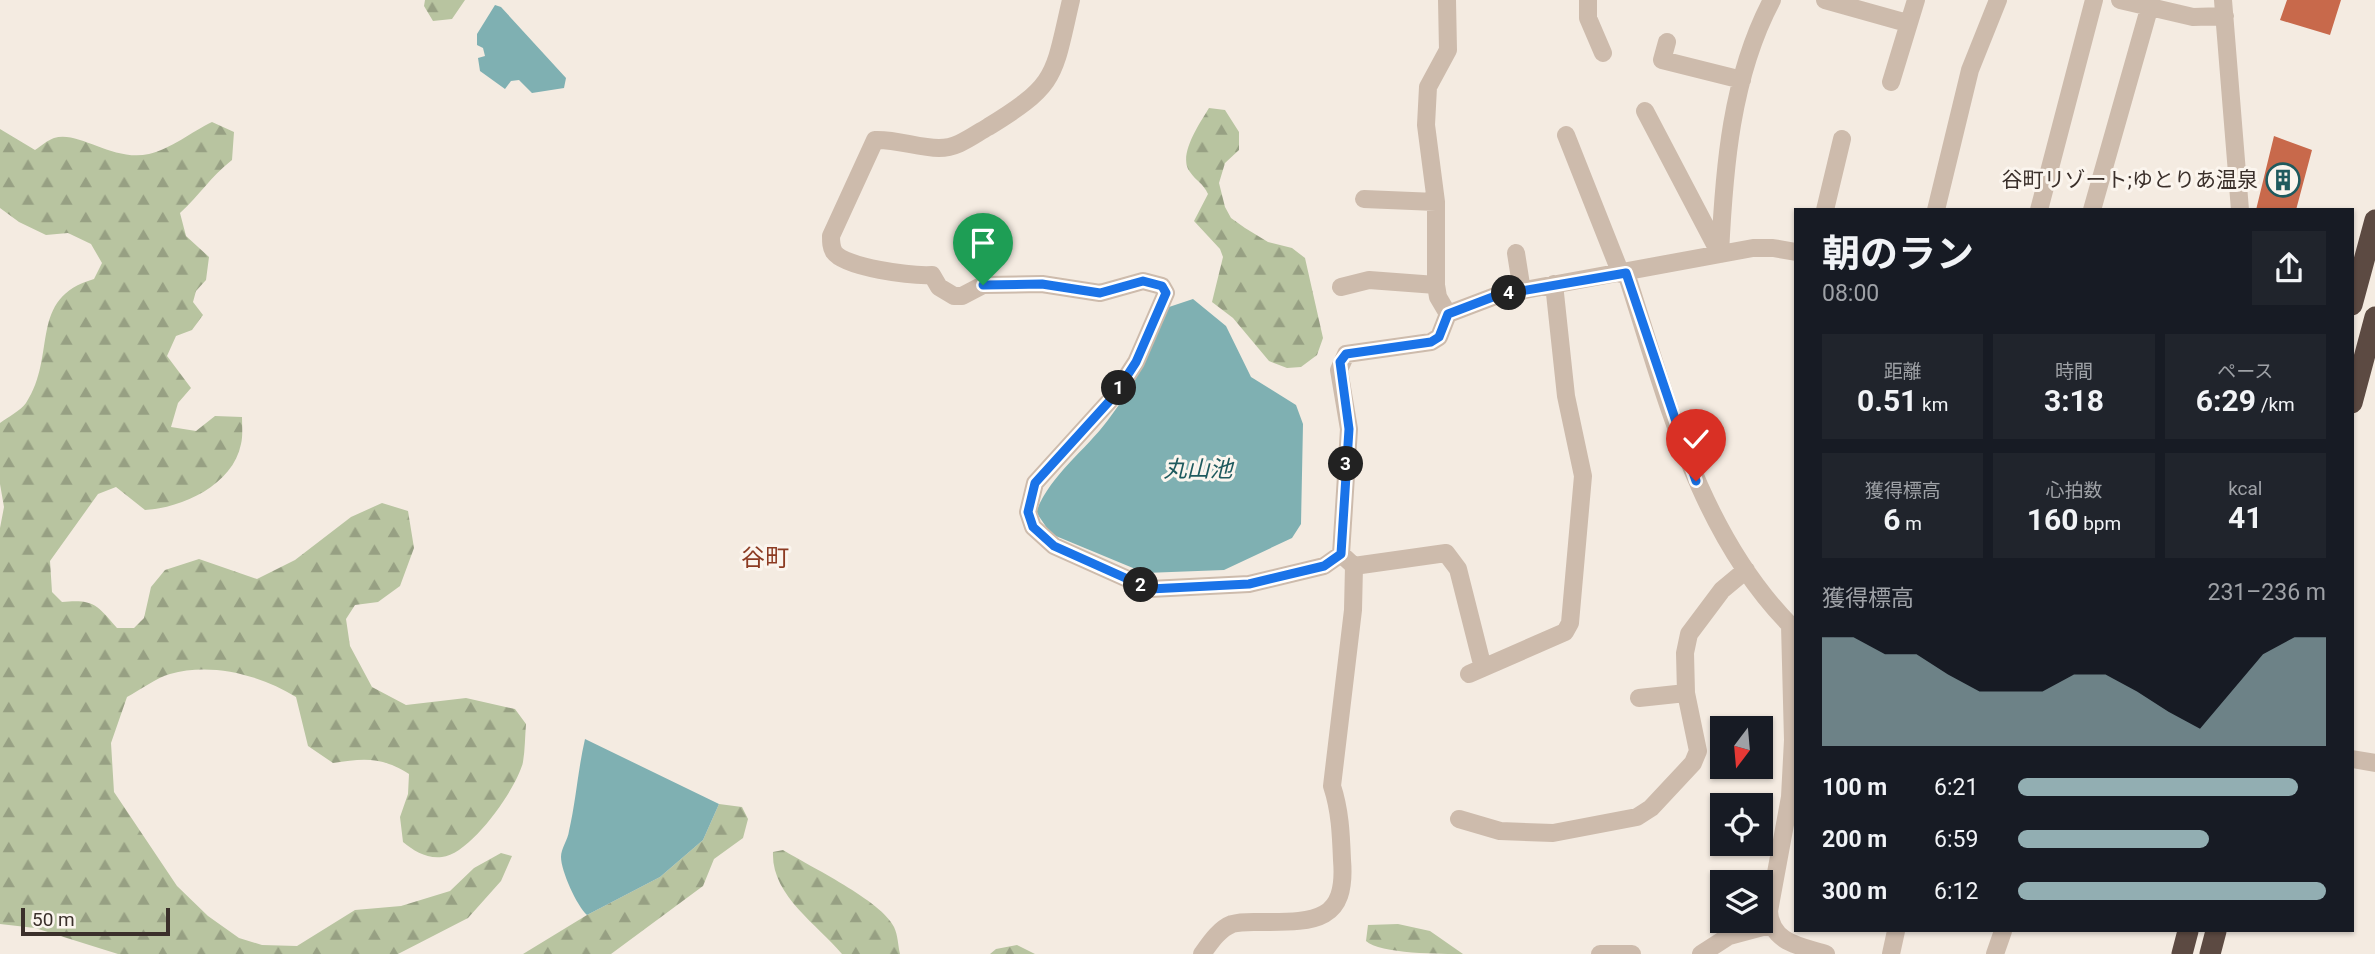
<!DOCTYPE html>
<html lang="ja">
<head>
<meta charset="utf-8">
<style>
	body { margin:0; font-family:Roboto,"Noto Sans JP",sans-serif; background:#20242c; color:#f1f3f6; height:100vh; display:flex; flex-direction:column; font-size:26px; white-space:nowrap }
	* { box-sizing:border-box; margin:0 }
	p { font-size:23px; color:#9ea1a6 }
	.icon { flex:none; width:38px; height:38px; fill:none; stroke:currentColor; stroke-width:2; stroke-linecap:round; stroke-linejoin:round }
	.map { position:relative; flex:1; overflow:hidden }
	.side { position:absolute; left:1794px; top:208px; width:560px; height:724px; display:flex; flex-direction:column; background:#171b24; border-radius:0px; box-shadow:0 2px 5px #0004 }
	.side>* { flex:none }
	.needle { width:46px; rotate:196deg }
	.fabs { position:absolute; left:1710px; top:716px; display:grid; gap:14px }
	.fabs a { display:grid; place-items:center; width:63px; height:63px; border-radius:0px; background:#171b24; box-shadow:0 2px 5px #0004; font-size:35px }
	.scale { position:absolute; left:21px; bottom:18px; width:149px; box-sizing:border-box; padding-left:7px; border:4px solid #3b302b; border-top:0; font-size:19px; line-height:24px; white-space:nowrap; color:#3b302b; -webkit-text-stroke:5px #fbf5ee; paint-order:stroke }
	.pin { position:absolute; display:grid; place-items:center; width:60px; height:60px; color:#fff; margin:-72px -30px; border-radius:50% 50% 50% 0; rotate:-45deg; box-shadow:0 0 7px #0007 }
	.pin .icon { rotate:45deg }
	.km { position:absolute; width:35px; height:35px; margin:-18px; border-radius:50%; background:#222; color:#fff; font-size:19px; line-height:35px; text-align:center }
	.round { display:grid; place-items:center; flex:none; width:74px; height:74px; border-radius:0px; background:#20242c }
	.head { display:flex; align-items:center; justify-content:space-between; height:119px; padding:0 28px }
	h1 { font-size:38px; font-weight:700; line-height:52px }
	.figures { display:grid; grid-template-columns:repeat(3,1fr); gap:10px; height:119px; padding:7px 28px }
	.figures div { display:grid; align-content:center; border-radius:0px; background:#20242c; text-align:center }
	.figures b { font-size:30px; font-weight:700 }
	.figures small { font-size:19px; font-weight:400 }
	.figures p { font-size:19px }
	.chart { height:196px; padding:14px 28px }
	.chart p { display:flex; justify-content:space-between }
	.chart svg { width:100%; height:126px; margin-top:7px; fill:#92aeb2; opacity:.7 }
	ul { padding:0 28px; list-style:none; font-size:23px }
	li { display:grid; grid-template-columns:112px 84px 1fr; align-items:center; height:52px }
	li i { height:18px; border-radius:9px; background:#92aeb2 }
	.map>svg:first-child { display:block }
	.forest { fill:url(#forest-firs) }
	.water { fill:#7fb0b2 }
	.building { fill:#c8694b }
	.lines { fill:none; stroke-linecap:round; stroke-linejoin:round }
	.street { stroke:#cdbbac; stroke-width:18 }
	.highway { stroke:#5c4a42; stroke-width:21 }
	.route-casing { stroke:#fff; stroke-width:14 }
	.route { stroke:#1a73e8; stroke-width:9 }
	.labels { text-anchor:middle; dominant-baseline:central; stroke-width:6; stroke-linejoin:round; paint-order:stroke }
	.poi-label { font-size:21px; fill:#3b302b; stroke:#fbf5ee; text-anchor:end }
	.water-label { font-size:23px; font-style:italic; fill:#1f5a5e; stroke:#fbf5ee }
	.quarter-label { font-size:24px; fill:#8c3b22; stroke:#fbf5ee }
</style>
</head>
<body>
<div class="map">
<svg width="2375" height="954" viewBox="0 0 2375 954">
	<defs>
		<pattern id="forest-firs" width="22" height="20" patternUnits="userSpaceOnUse" patternTransform="scale(1.75)"><rect width="22" height="20" fill="#b8c4a0"/><path d="M5 1l3.5 6h-7zM16 11l3.5 6h-7z" fill="#97a083"/></pattern>
	</defs>
	<rect width="100%" height="100%" fill="#f4ebe1"/>
	<!-- forest -->
	<path class="forest" d="M425 0H465L452 19 433 21 424 6Z
		M1209 108 1225 110 1239 132V150L1225 163 1219 183 1225 207 1231 218 1245 228 1268 242 1292 248 1305 258 1323 338 1317 355 1301 367 1287 368 1269 361 1233 318 1212 302 1223 257 1220 249 1194 221 1208 194C1203 183 1196 181 1190 172 1177 156 1200 123 1209 108Z
		M212 122 234 132 232 160C210 177 200 195 180 213L186 236 209 257 206 280 196 291 193 302 203 315 192 330 176 336 167 356 191 388 178 403 171 427 196 431 215 416 242 417C242 426 243 436 241 444 233 485 182 508 145 510L116 487 98 494 50 561 52 592 62 602C94 599 97 605 117 628H134L144 618 151 587 165 570 199 559 257 579 295 560 351 517 382 503 408 511 414 548 400 586 378 602 355 605 346 619 350 646 372 687 406 705 466 698 515 709 526 724C525 736 525 750 523 762 517 788 471 854 442 857 427 859 414 851 403 842L400 817 408 794 409 774C382 757 365 758 333 763L308 746 296 697C261 675 211 662 170 674 156 678 140 690 127 697L111 743 114 792 177 886 208 916 239 938 262 945 297 946 355 910 401 906 450 891 474 868 501 853 512 856 501 881 468 918 398 954H118L35 928 0 924V528L4 507 0 484V423C8 417 20 411 26 403 58 355 27 298 94 279L102 263 91 244 68 233 46 235 19 222 0 208V129L35 150C41 146 48 140 54 138 79 130 112 162 149 154 169 150 193 131 212 122Z
		M719 804 742 807 748 819 743 838 714 859 703 886 611 954H523L587 915 660 877 703 840Z
		M783 850C809 866 882 901 894 927 898 935 898 946 900 954H842C817 924 771 895 773 852Z
		M1398 924 1430 931 1463 954C1443 954 1379 954 1366 941L1368 925Z
		M1017 945 1035 954H990L996 949Z"/>
	<!-- water -->
	<path class="water" d="M495 5 501 7 566 78 564 88 532 93 519 80 511 81 505 89 480 71 478 58 485 56 483 48 477 45V34Z
		M1193 299 1226 326 1251 377 1296 405 1303 424 1301 524 1292 538 1224 570 1145 573 1051 534 1036 512C1051 474 1084 452 1108 420 1135 385 1151 347 1169 307Z
		M585 739 719 804 703 840 660 877 587 915C577 906 561 871 561 857 561 848 568 840 569 831 576 801 578 769 585 739Z"/>
	<!-- building -->
	<path class="building" d="M2287 0H2341L2330 35 2280 20Z
		M2274 136 2312 150 2296 210H2256Z"/>
	<g class="lines">
		<!-- street -->
		<path class="street" d="M1071 0C1053 77 1058 84 988 127 972 136 958 148 939 148 918 148 897 139 875 140L831 236C831 242 831 247 834 252 845 268 912 276 932 275L939 287 954 296H962L983 285 1042 284 1100 293 1143 281 1162 286 1166 293 1136 362 1114 396 1035 483 1028 512 1033 527 1054 546 1150 589 1249 584 1324 566 1341 554
			M1447 0 1448 50 1428 87 1426 125 1436 202V285L1438 297 1448 314
			M1588 0V18L1603 53
			M1825 0 1907 23
			M2120 0 2193 17 2225 16
			M2223 0 2240 210
			M1667 42 1662 60 1742 80
			M1891 82 1916 0
			M1645 111 1720 254
			M1566 135 1621 274
			M1364 199 1436 202
			M1825 210 1842 139
			M1936 210 1970 70 1998 0
			M2039 210 2094 0
			M2092 210 2149 9
			M1516 253 1522 291
			M1720 254C1724 169 1731 77 1772 0
			M1626 273C1666 395 1697 530 1790 625L1793 740 1790 797 1769 911C1771 943 1800 946 1826 954
			M1341 287 1369 280 1436 285
			M1354 566 1446 553 1458 569 1483 668
			M1469 674 1565 632 1570 623 1583 476 1566 396 1554 284
			M1639 698 1686 693
			M2352 759 2375 763
			M1459 819 1500 831 1553 833 1637 817 1651 808 1693 763 1698 751 1686 693 1685 653 1689 634 1722 590 1746 570
			M1202 954C1210 943 1219 929 1232 924 1242 921 1254 922 1264 922 1316 922 1347 921 1342 860 1341 834 1340 810 1332 786L1353 610 1354 566 1341 554 1349 429 1339 370 1346 354 1431 342 1439 337 1448 314 1498 295 1753 248H1773L1796 252
			M1600 954H1632
			M1701 954 1729 936 1770 925
			M1891 954 1896 931
			M1995 954 2003 931"/>
		<!-- highway -->
		<path class="highway" d="M2352 305 2375 220
			M2352 403 2375 317
			M2182 954 2188 931
			M2210 954 2216 931"/>
	</g>
	<g class="lines">
		<defs>
			<path id="route" d="M983 285 1042 284 1100 293 1143 281 1162 286 1166 293 1136 362 1114 396 1035 483 1028 512 1033 527 1054 546 1150 589 1249 584 1324 566 1341 554 1349 429 1340 362 1346 354 1431 342 1439 337 1448 314 1498 295 1626 273 1696 481"/>
		</defs>
		<!-- route casing -->
		<use href="#route" class="route-casing"/>
		<!-- route -->
		<use href="#route" class="route"/>
	</g>
	<!-- icons -->
	<defs>
		<symbol id="building-ring" viewBox="-11 -11 22 22"><circle r="9.5" fill="#fbf5ee" stroke="#1f5a5e" stroke-width="1.5"/><path d="M-4-6H4V6H1V3H-1V6H-4ZM-2.5-4.3h1.7v1.8h-1.7ZM.8-4.3h1.7v1.8H.8ZM-2.5-1h1.7V.8h-1.7ZM.8-1h1.7V.8H.8Z" fill="#1f5a5e"/></symbol>
	</defs>
	<g fill-rule="evenodd">
		<use href="#building-ring" x="2264" y="161" width="38" height="38"/>
	</g>
	<g class="labels">
		<!-- poi labels -->
		<g class="poi-label">
			<text x="2258" y="180">谷町リゾート;ゆとりあ温泉</text>
		</g>
		<!-- water labels -->
		<g class="water-label">
			<text x="1198" y="469">丸山池</text>
		</g>
		<!-- quarter labels -->
		<g class="quarter-label">
			<text x="765" y="558">谷町</text>
		</g>
	</g>
</svg>
<div class="fabs">
<a><svg class="needle" viewBox="-14 -14 28 28"><path d="M0-13l5 13h-10z" fill="#e53935"/><path d="M0 13l5-13h-10z" fill="#9ea1a6"/></svg></a>
<a><svg class="icon" aria-label="locate" viewBox="0 0 24 24"><circle cx="12" cy="12" r="6"/><path d="M12 2v4M12 18v4M2 12h4M18 12h4"/></svg></a>
<a><svg class="icon" aria-label="layers" viewBox="0 0 24 24"><path d="M12 4l9 5-9 5-9-5zM3 14l9 5 9-5"/></svg></a>
</div>
<div class="scale">50 m</div>
<div class="pin" style="left:983px;top:285px;background:#1e9e55"><svg class="icon" aria-label="arrive" viewBox="0 0 24 24"><path d="M6 21V4h12l-3 4 3 4H6"/></svg></div>
<div class="pin" style="left:1696px;top:481px;background:#d93025"><svg class="icon" aria-label="check" viewBox="0 0 24 24"><path d="M5 12l5 5 9-10"/></svg></div>
<b class="km" style="left:1119px;top:388px">1</b>
<b class="km" style="left:1141px;top:585px">2</b>
<b class="km" style="left:1346px;top:464px">3</b>
<b class="km" style="left:1509px;top:293px">4</b>
<section class="side">
<div class="head"><div><h1>朝のラン</h1><p>08:00</p></div><a class="round"><svg class="icon" aria-label="share" viewBox="0 0 24 24"><path d="M12 15V3M7 8l5-5 5 5M5 13v7h14v-7"/></svg></a></div>
<div class="figures">
<div><p>距離</p><b>0.51<small> km</small></b></div>
<div><p>時間</p><b>3:18</b></div>
<div><p>ペース</p><b>6:29<small> /km</small></b></div>
</div>
<div class="figures">
<div><p>獲得標高</p><b>6<small> m</small></b></div>
<div><p>心拍数</p><b>160<small> bpm</small></b></div>
<div><p>kcal</p><b>41</b></div>
</div>
<div class="chart"><p><span>獲得標高</span>231–236 m</p>
<svg viewBox="0 0 160 44" preserveAspectRatio="none"><path d="M0 44V6L10 6L20 12L30 12L40 19L50 25L60 25L70 25L80 19L90 19L100 25L110 32L120 38L130 25L140 12L150 6L160 6V44z"/></svg>
</div>
<ul>
<li><b>100 m</b>6:21<i style="width:91%"></i></li>
<li><b>200 m</b>6:59<i style="width:62%"></i></li>
<li><b>300 m</b>6:12<i style="width:100%"></i></li>
</ul>
</section>
</div>
</body>
</html>
